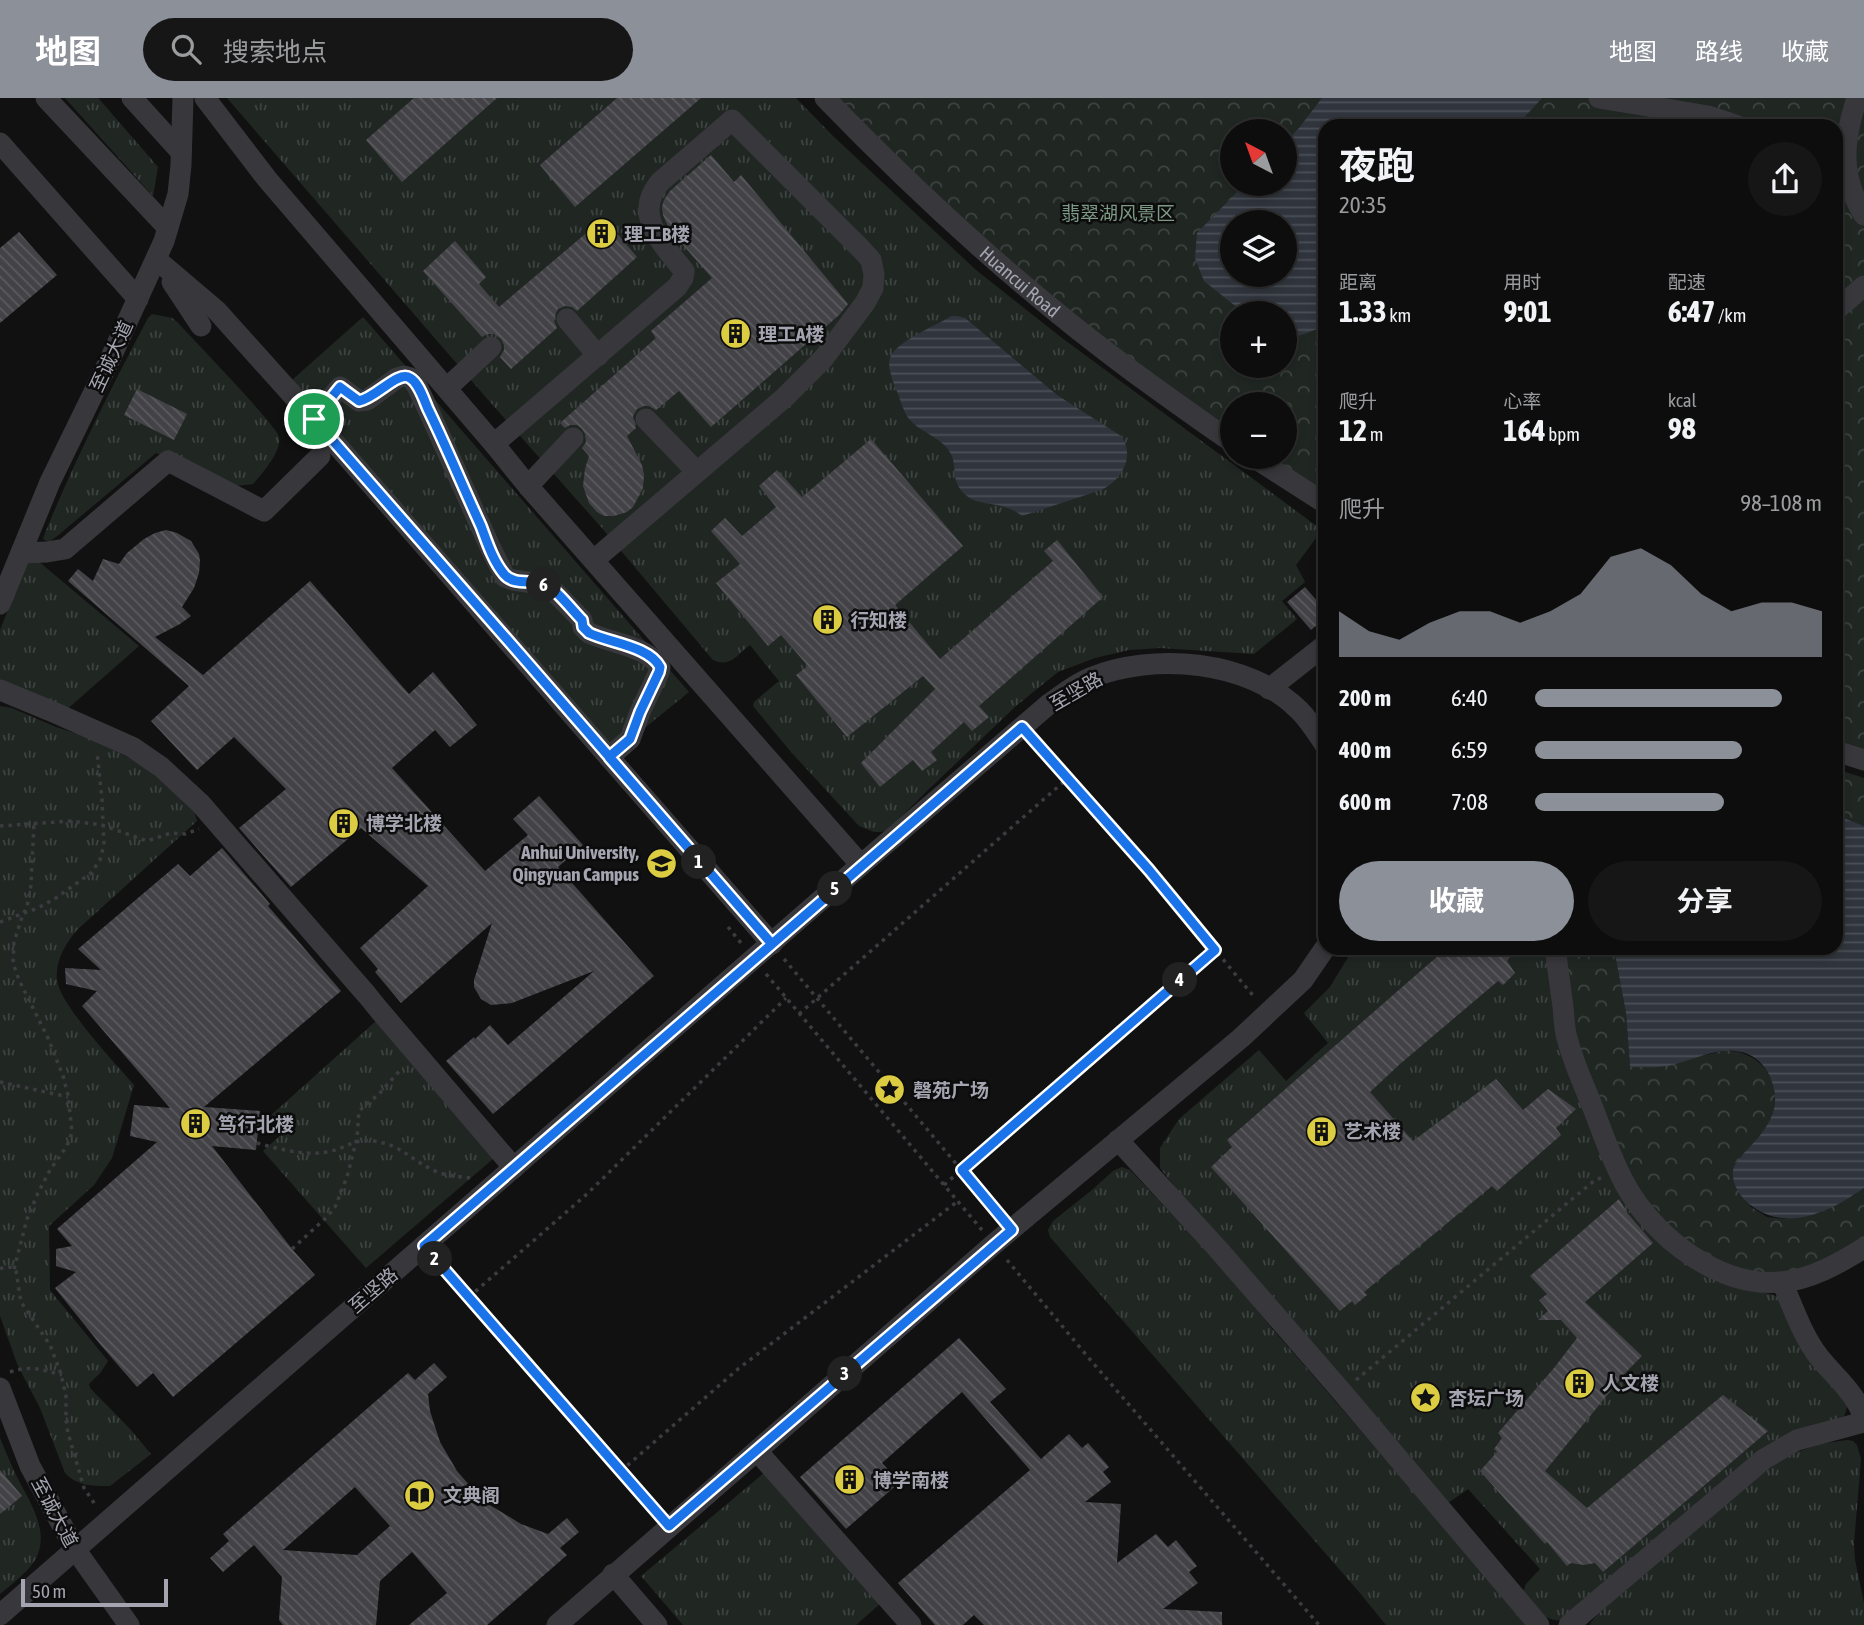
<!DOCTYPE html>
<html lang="zh">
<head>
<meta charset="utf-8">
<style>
	body { margin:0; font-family:"Asap Condensed","Noto Sans SC",sans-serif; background:#171617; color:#f1f3f6; height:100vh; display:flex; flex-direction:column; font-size:26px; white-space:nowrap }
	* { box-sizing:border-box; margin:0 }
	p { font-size:23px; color:#9b9c9e }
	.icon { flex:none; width:38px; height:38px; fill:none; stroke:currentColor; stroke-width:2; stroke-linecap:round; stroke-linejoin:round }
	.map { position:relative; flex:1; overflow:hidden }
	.drawer { position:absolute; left:1318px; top:21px; width:525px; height:836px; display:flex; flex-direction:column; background:#0e0d0e; border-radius:21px; box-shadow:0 4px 10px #0003,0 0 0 2px #2e2d2e }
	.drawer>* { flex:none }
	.needle { width:46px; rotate:319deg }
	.buttons { position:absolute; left:1220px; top:21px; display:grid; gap:14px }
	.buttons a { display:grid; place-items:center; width:77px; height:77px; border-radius:50%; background:#0e0d0e; box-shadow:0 4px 10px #0003,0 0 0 2px #2e2d2e; font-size:35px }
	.scale { position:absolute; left:21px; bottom:18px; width:147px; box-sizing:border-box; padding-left:7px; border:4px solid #a4a5b1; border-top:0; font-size:19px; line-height:24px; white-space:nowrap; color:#a4a5b1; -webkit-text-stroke:5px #0d0c0d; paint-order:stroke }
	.pin { position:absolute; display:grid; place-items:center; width:60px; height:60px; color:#fff; margin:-30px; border:4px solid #fff; border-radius:50%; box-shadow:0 2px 7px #0007 }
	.km { position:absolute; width:35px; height:35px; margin:-18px; border-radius:50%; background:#222; color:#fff; font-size:19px; line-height:35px; text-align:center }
	.round { display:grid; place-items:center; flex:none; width:74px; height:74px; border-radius:37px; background:#171617 }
	.headline { display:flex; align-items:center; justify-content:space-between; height:119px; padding:0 21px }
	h1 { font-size:38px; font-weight:700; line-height:52px }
	.metrics { display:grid; grid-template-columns:repeat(3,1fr); gap:10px; height:119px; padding:7px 21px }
	.metrics div { display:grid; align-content:center }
	.metrics b { font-size:30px; font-weight:700 }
	.metrics small { font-size:19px; font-weight:400 }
	.metrics p { font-size:19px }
	.chart { height:196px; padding:14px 21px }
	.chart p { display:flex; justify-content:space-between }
	.chart svg { width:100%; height:126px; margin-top:7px; fill:#8c9099; opacity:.7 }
	.primary-button { display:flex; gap:14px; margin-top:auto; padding:14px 21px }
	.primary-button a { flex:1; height:80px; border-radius:42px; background:#8c9099; color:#fff; font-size:28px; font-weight:700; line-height:80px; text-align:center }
	.primary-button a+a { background:#171617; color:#f1f3f6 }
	ul { padding:0 21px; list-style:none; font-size:23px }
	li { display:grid; grid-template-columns:112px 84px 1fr; align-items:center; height:52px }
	li i { height:18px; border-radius:9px; background:#8c9099 }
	header { display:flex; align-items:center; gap:42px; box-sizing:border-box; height:98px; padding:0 35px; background:#8c9099; color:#fff }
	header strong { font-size:33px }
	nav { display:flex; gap:38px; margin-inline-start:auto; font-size:24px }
	.search { width:490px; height:63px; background:#171617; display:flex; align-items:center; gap:18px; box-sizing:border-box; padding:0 24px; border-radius:38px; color:#9b9c9e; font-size:26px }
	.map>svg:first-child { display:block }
	.grass { fill:url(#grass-tufts) }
	.forest { fill:url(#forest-crowns); fill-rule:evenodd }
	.water { fill:url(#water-rules); fill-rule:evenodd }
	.building { fill:url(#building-back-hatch); fill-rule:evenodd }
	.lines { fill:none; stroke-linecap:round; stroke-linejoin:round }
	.path { stroke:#3b3b40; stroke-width:3.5; stroke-dasharray:3.5 5; stroke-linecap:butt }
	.minor { stroke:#38383c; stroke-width:21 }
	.route-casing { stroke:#fff; stroke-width:14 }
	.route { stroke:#1a73e8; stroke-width:9 }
	.labels { text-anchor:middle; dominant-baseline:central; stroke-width:5; stroke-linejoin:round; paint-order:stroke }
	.park-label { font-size:19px; fill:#7d9a86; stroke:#0d0c0d }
	.poi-label { font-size:19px; font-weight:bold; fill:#a4a5b1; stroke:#0d0c0d; text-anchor:start }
	.street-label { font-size:19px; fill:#a4a5b1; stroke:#0d0c0d }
</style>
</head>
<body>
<header>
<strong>地图</strong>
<div class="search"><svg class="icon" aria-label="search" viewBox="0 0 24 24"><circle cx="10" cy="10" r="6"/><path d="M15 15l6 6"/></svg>搜索地点</div>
<nav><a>地图</a><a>路线</a><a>收藏</a></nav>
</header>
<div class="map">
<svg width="1864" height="1527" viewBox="0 0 1864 1527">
	<defs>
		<pattern id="grass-tufts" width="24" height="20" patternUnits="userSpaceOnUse" patternTransform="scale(1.75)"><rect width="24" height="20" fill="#202723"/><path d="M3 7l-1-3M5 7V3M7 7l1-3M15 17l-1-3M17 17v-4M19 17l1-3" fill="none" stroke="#3d4341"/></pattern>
		<pattern id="forest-crowns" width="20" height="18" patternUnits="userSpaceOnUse" patternTransform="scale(1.75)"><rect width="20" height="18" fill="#202723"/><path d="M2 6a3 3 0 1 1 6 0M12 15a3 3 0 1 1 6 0" fill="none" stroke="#3d4341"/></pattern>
		<pattern id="water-rules" width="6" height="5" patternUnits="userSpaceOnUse" patternTransform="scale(1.75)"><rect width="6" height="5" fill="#30353d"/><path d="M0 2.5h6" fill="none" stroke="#4b4f57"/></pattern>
		<pattern id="building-back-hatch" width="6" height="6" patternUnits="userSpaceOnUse" patternTransform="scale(1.75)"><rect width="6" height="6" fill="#434347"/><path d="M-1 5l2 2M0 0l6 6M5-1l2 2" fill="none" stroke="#5b5b5f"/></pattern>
	</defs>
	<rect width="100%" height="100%" fill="#121112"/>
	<!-- grass -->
	<path class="grass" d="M65 0H98L100 2 158 69 153 98Z
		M227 0H796L833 38 976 172 1062 240 1322 432 1296 467 1305 484 1282 503 1297 521 1254 556 1160 550 1129 552 1095 560 1058 574 1016 608 927 693 890 730 882 734H874L859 728 791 654 753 608 754 604 779 583 750 547C736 557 731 570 713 562L601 429 490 304Z
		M152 216 172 220 177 224C191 239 278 329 279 339 282 353 262 376 253 386L236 388 156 355 56 439 49 444 43 441 45 435C75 362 111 290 148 220Z
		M363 219 689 594 615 654 292 282Z
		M28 462H37L139 548 65 613 0 587V532Z
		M0 608 12 610 56 629 87 639 126 658 146 670 194 713 197 723 77 832C65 846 55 863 57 882 60 907 115 965 134 987L112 1060 94 1087 49 1128 50 1192 108 1263 101 1274 89 1286 90 1290 130 1331 151 1356 110 1388C93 1388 77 1388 65 1375L40 1310 18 1268 0 1218Z
		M1353 851H1551L1713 1178 1779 1199 1848 1307 1844 1318 1813 1329 1562 1522C1542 1524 1535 1508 1523 1494L1526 1486 1540 1471 1468 1391 1448 1405 1179 1094 1160 1070V1050L1179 1021 1259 952 1286 983 1328 945 1304 915 1330 889Z
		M376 923 494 1060 366 1170 263 1053 282 1036 269 1019Z
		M1122 1069 1130 1072 1218 1165 1270 1228 1529 1527H1386L1360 1495 1050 1139 1048 1132 1053 1123 1092 1092 1113 1073Z
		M0 1340C5 1352 10 1364 15 1375 27 1400 52 1433 35 1462 27 1475 12 1486 0 1496Z
		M1847 1342 1853 1343 1857 1347 1861 1361 1854 1445 1855 1462 1864 1505V1527H1590L1591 1524 1598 1516 1749 1383 1789 1357 1820 1346Z
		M764 1375 881 1505 856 1527H683L641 1478Z"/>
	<!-- forest -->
	<path class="forest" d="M825 0H1864V662L1836 653V28H1325V405L1253 359H1284V306H1232V344L1130 272ZM1232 33H1284V86H1232ZM1232 124H1284V177H1232ZM1232 215H1284V268H1232Z
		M1836 671 1864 680V728L1836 717Z
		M1555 851H1614L1626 915 1630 969C1655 965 1680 961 1705 957 1713 956 1723 952 1731 953 1762 956 1782 984 1773 1014 1768 1034 1748 1051 1735 1066L1751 1109 1767 1119 1784 1121 1853 1098 1864 1090V1150L1826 1171 1748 1181 1652 1123 1583 984Z"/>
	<!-- water -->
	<path class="water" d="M1322 0H1542L1516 28H1325V228L1296 239 1285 240 1284 215H1244L1204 183 1195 160 1197 135 1245 86H1284L1285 45 1299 30ZM1232 124H1284V177H1232Z
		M951 218H957L965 220 1057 297 1121 338C1136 358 1121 383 1101 392L1022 418C1003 402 980 409 967 398 947 382 961 367 947 350 937 338 919 333 909 321 903 313 900 300 896 291 893 283 887 269 890 260 896 243 936 228 951 218Z
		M1836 717 1864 728V1090C1829 1115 1780 1138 1744 1101 1737 1094 1732 1083 1733 1073 1734 1065 1740 1061 1744 1055 1761 1038 1780 1017 1774 991 1771 978 1766 968 1755 960 1727 942 1695 963 1667 968 1655 970 1642 969 1630 969L1626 915 1614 851 1836 850Z"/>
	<!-- building -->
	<path class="building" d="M414 0H497L402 84 366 42Z
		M617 0H701L575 109 540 67Z
		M711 57 734 84 741 77 848 206 839 217 711 329 679 293 656 312 649 308H644L637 311 633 318 634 325 636 330 627 338 642 367 644 377 643 390 633 409 627 414 614 418H604L597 414 589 405 583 388 585 371 589 358 582 350 586 344 585 336 582 331 577 327H570L565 330 560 325 656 240 651 233 712 180 669 131 663 117 662 109 664 102 670 93Z
		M604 120 637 159 577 213 572 209 565 208 558 211 555 217 554 223 557 230 511 271 500 259 504 252V247L501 241 494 236H487L482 239 423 173 455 143 486 179 479 186 499 209Z
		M19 134 57 177 0 225V150Z
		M137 291 187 316 174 342 124 317Z
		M871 341 963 448 895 507 940 561 1053 463 1044 453 1057 442 1103 499 979 608 989 619 972 633 964 624 931 654 937 662 922 673 913 662 880 689 861 665 935 591 923 578 847 639 796 577 808 568 781 537 768 548 716 485 740 466 711 433 725 420 742 438 776 409 759 388 777 372 802 399Z
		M166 432 177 435 191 443 199 456 200 463 199 475 194 490 182 509 191 518 180 526 155 539 203 577 310 483 409 596 433 574 477 627 450 649 435 632 392 670 485 773 528 737 513 721 539 698 583 747 558 769 654 878 493 1016 446 963 474 939 475 941 490 927 508 947 594 873 512 905 491 907 481 901 474 889V882L492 825 401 905 375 874 378 871 360 850 428 788 361 730 291 789 239 730 286 691 234 639 197 672 151 623 189 588 68 483 78 471 93 483 103 461 119 466 127 455 144 441 155 435Z
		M1305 489 1325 512V520L1311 532 1287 504Z
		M222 750 270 806 268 808 341 893 204 1009 260 1013 256 1052 212 1048 292 1151 315 1177 173 1299 153 1275 137 1289 99 1245 55 1190 76 1174 56 1168V1151L72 1148 57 1131 157 1044 130 1038 134 1007 170 1010 82 908 97 893 66 886 65 870 101 872 78 851 178 766 190 778Z
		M1447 850H1516L1507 863 1515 875 1503 887 1498 883 1400 966 1370 994 1413 1043 1496 981 1523 1012 1548 991 1576 1011 1556 1030 1561 1037 1497 1093 1492 1088 1364 1194 1367 1197 1355 1207 1352 1203 1340 1213 1211 1069 1232 1049 1227 1042Z
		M1619 1101 1628 1116 1653 1145 1585 1204 1642 1258 1627 1273 1545 1373 1587 1410 1723 1297 1768 1333 1603 1474 1595 1465 1584 1467 1571 1465 1567 1468 1547 1444 1545 1446 1480 1373 1497 1354 1494 1351 1502 1340 1498 1335 1554 1270 1577 1240 1561 1222H1538L1548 1213 1539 1202 1547 1196 1530 1178Z
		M959 1240 1006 1291 990 1304 1041 1361 1069 1336 1082 1350 1088 1345 1109 1369 1103 1374 1111 1384 1085 1404 1121 1406 1117 1465 1156 1436 1168 1449 1176 1442 1197 1468 1189 1474 1198 1485 1163 1511 1222 1514V1527H984L974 1517 963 1527H935L898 1485 1030 1372 962 1294 882 1365 900 1384 846 1431 800 1379Z
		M434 1265 447 1279 428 1296 430 1313 440 1344 457 1373 477 1396 488 1406 521 1426 548 1436 567 1420 579 1434 560 1450 567 1457 487 1527H409L447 1495 412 1454 380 1483 376 1527H283L279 1522 282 1479 254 1447 223 1474 210 1460 229 1443 223 1436 408 1275 415 1282ZM355 1389 390 1428 357 1457 283 1452Z
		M0 1372 22 1398 0 1416Z"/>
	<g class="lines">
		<!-- path -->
		<path class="path" d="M1034 643 1149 772 1255 900
			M0 728 71 723 102 727 147 743 171 735 185 736 199 731
			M0 824 38 810 56 800 91 775 100 762 104 747 102 701 97 654
			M728 829 741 845
			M784 861 1000 1118
			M766 876 982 1132
			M799 916 1068 680
			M0 984 68 999
			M257 1045C279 1051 304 1058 327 1054 346 1051 353 1040 374 1043 401 1047 410 1061 433 1072 444 1078 457 1078 470 1080
			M944 1087 1215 852
			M292 1151 328 1118 335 1109 347 1079 357 1040 359 1013 379 996 402 970
			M1007 1162 1093 1265 1319 1527
			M437 1163 658 1415
			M0 1171C6 1168 12 1168 16 1173L21 1204 50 1247 61 1276 66 1298V1322L68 1335 84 1390 96 1408
			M14 1171 27 1121 38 1095 50 1072 67 1048 72 1034 68 997 63 978 48 940 19 882 13 865 14 844 23 816 27 809 31 787 34 725
			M469 1199 587 1096 786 900
			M10 1274C30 1267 43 1272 62 1277
			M1356 1282 1595 1082 1601 1080
			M621 1373 738 1271 958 1103"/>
		<!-- minor -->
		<g class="minor">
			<path d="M46 0 168 130"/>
			<path d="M132 0 181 54"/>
			<path d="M205 0 267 81 494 346 528 388 861 767"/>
			<path id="s1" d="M825 0C920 98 1022 192 1132 273 1165 297 1198 321 1232 344"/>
			<path d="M1599 0 1708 18 1738 28"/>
			<path d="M1857 0C1843 43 1839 77 1864 117"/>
			<path d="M0 45 138 201"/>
			<path d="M157 162 217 213 314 321 772 846"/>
			<path d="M172 184 201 228"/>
			<path d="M1836 212 1864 188"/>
			<path d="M567 221 598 258"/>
			<path d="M447 290 491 249"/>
			<path d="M314 321 340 289 359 303 367 302 397 280 404 278 411 280 417 288 432 320 491 451 505 479 513 482 548 487 582 522 583 529 589 535C610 545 649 548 660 570L659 574 640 614 630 641 609 659"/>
			<path d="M646 321 697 374"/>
			<path d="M494 346 677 189 683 180 684 173C663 146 632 117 660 84L732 22 862 152 871 162 874 176 873 190 865 205 823 261 784 300 594 462"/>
			<path d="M1253 359 1325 405"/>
			<path d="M528 388 573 340"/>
			<path d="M21 455 47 454 65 451 168 363 264 413 320 358"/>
			<path d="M0 506 50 384 112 257 164 143 178 96 181 67 183 0"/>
			<path d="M1269 591 1325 547"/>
			<path d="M0 592 51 613 132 649 161 669 200 705 367 897 380 913 514 1070"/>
			<path d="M1836 653 1864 662"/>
			<path d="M1555 850C1558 870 1560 889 1563 908 1564 919 1564 930 1567 940 1573 964 1584 987 1593 1010 1603 1036 1612 1063 1626 1088 1655 1140 1720 1190 1781 1184 1810 1182 1840 1165 1864 1150"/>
			<path d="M1118 1042 1217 1150 1342 1294 1539 1527"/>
			<path d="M1782 1184C1793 1209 1802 1237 1819 1259 1835 1279 1857 1296 1864 1321"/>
			<path d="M0 1290 30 1368 75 1451 129 1527"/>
			<path d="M757 1353 911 1527"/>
			<path d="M613 1476 657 1527"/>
			<path d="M0 1517 861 767 1049 606C1062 597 1075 586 1090 580 1154 554 1249 562 1299 612 1310 623 1317 635 1325 647"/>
			<path d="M557 1527 994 1146 1241 940 1303 882 1325 850"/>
			<path d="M1569 1527 1764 1361 1797 1342 1864 1324"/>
		</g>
	</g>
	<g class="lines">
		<defs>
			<path id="route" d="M314 321 526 563 772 846 424 1148 669 1428 1012 1132 962 1072 1215 852 1149 772 1022 629 772 846 609 659 630 641 640 614 659 574 660 569C649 548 610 545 589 535L583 529 582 522C575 515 557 493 549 488 536 480 514 489 504 476 493 463 487 444 481 428 463 389 447 350 428 311 424 302 419 285 410 280 398 272 376 300 359 303L340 289 314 321"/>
		</defs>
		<!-- route casing -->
		<use href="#route" class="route-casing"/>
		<!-- route -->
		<use href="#route" class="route"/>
	</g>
	<!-- icons -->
	<defs>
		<symbol id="building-disc" viewBox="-11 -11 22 22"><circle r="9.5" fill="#dbcc41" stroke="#0d0c0d"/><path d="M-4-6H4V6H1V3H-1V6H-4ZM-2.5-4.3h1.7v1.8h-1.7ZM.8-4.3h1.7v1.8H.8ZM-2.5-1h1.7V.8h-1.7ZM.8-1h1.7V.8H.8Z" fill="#111"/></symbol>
		<symbol id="university-disc" viewBox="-11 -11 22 22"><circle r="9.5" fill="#dbcc41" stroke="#0d0c0d"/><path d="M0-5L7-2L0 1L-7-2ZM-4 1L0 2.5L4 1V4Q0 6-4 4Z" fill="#111"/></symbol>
		<symbol id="sight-disc" viewBox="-11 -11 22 22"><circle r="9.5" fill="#dbcc41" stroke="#0d0c0d"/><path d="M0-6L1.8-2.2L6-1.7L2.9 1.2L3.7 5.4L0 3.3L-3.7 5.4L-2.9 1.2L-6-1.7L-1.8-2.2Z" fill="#111"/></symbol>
		<symbol id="library-disc" viewBox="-11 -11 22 22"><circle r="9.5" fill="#dbcc41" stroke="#0d0c0d"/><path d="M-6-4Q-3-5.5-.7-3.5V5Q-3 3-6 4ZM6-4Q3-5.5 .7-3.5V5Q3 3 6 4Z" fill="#111"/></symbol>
	</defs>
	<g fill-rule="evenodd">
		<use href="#building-disc" x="584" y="118" width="35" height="35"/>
		<use href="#building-disc" x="718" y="218" width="35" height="35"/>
		<use href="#building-disc" x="810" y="504" width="35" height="35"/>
		<use href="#building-disc" x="326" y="708" width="35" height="35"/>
		<use href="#university-disc" x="644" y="748" width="35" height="35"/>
		<use href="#sight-disc" x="872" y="974" width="35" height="35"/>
		<use href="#building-disc" x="178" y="1008" width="35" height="35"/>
		<use href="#building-disc" x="1304" y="1016" width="35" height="35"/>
		<use href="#building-disc" x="1562" y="1268" width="35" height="35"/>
		<use href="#sight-disc" x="1408" y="1282" width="35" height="35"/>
		<use href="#building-disc" x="832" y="1364" width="35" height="35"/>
		<use href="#library-disc" x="402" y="1380" width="35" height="35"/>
	</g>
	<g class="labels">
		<!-- park labels -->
		<g class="park-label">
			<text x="1118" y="115">翡翠湖风景区</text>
		</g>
		<!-- poi labels -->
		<g class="poi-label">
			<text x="624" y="136">理工B楼</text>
			<text x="758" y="236">理工A楼</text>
			<text x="850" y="522">行知楼</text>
			<text x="366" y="725">博学北楼</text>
			<text x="639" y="754" text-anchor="end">Anhui University,<tspan x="639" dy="22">Qingyuan Campus</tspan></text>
			<text x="913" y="992">磬苑广场</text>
			<text x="218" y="1026">笃行北楼</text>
			<text x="1344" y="1033">艺术楼</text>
			<text x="1602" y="1285">人文楼</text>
			<text x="1448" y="1300">杏坛广场</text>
			<text x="873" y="1382">博学南楼</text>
			<text x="443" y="1397">文典阁</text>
		</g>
		<!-- street labels -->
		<g class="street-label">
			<text stroke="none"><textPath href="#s1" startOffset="268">Huancui Road</textPath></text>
			<text transform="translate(111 258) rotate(-65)">至诚大道</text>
			<text transform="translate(1076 593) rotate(-30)">至坚路</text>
			<text transform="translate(373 1192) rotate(-41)">至坚路</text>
			<text transform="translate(55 1414) rotate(62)">至诚大道</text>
		</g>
	</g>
</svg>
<div class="buttons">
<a><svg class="needle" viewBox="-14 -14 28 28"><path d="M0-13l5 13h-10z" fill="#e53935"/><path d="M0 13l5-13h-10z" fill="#9b9c9e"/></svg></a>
<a><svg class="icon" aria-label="layers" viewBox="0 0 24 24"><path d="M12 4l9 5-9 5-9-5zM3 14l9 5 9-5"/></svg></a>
<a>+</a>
<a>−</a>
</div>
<div class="scale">50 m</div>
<div class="pin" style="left:314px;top:321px;background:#1e9e55"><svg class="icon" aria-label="arrive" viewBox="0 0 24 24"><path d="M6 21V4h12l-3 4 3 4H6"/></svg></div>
<b class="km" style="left:699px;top:764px">1</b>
<b class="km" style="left:435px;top:1161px">2</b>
<b class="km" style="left:845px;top:1276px">3</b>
<b class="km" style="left:1180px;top:882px">4</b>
<b class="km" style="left:835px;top:791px">5</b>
<b class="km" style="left:544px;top:487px">6</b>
<section class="drawer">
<div class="headline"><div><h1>夜跑</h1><p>20:35</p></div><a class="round"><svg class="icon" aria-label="share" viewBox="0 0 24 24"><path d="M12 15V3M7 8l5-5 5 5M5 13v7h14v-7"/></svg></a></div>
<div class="metrics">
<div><p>距离</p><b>1.33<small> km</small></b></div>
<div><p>用时</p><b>9:01</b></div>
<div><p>配速</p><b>6:47<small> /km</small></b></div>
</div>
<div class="metrics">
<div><p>爬升</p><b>12<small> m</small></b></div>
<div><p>心率</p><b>164<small> bpm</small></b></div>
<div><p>kcal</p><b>98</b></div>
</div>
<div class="chart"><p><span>爬升</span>98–108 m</p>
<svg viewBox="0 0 160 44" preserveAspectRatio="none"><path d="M0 44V28L10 35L20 38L30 32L40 28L50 28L60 32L70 28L80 22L90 9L100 6L110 12L120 22L130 28L140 25L150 25L160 28V44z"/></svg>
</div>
<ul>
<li><b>200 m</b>6:40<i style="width:86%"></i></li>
<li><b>400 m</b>6:59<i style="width:72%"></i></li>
<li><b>600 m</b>7:08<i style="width:66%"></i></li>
</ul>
<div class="primary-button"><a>收藏</a><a>分享</a></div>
</section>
</div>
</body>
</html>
